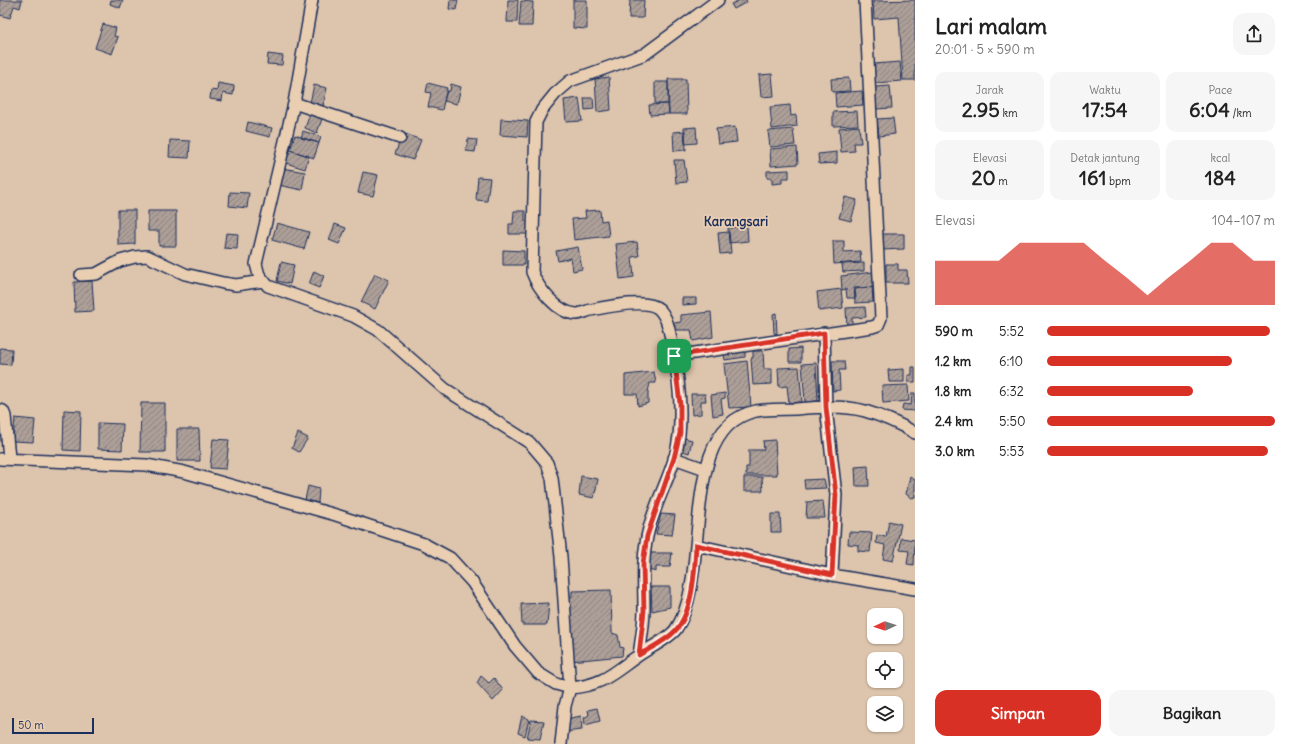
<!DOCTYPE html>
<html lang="id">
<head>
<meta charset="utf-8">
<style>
	body { margin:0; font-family:Delius,sans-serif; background:#f6f6f6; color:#222; height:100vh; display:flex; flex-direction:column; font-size:15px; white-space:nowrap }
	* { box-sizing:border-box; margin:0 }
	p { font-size:13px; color:#767676 }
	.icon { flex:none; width:22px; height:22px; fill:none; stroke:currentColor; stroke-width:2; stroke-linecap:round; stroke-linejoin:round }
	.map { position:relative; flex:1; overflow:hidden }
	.details { display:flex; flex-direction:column; background:#fff; width:380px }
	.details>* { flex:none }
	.needle { width:26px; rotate:267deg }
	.buttons { position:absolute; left:867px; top:608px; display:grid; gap:8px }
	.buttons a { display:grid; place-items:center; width:36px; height:36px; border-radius:8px; background:#fff; box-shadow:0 1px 3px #0004; font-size:20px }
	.scale { position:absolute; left:12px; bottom:10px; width:82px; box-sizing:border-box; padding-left:4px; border:2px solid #1b2f5e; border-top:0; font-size:11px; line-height:14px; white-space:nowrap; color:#1b2f5e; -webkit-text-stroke:3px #e9ceb1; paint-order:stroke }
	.pin { position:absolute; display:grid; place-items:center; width:34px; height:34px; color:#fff; margin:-17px; border-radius:8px; box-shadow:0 2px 6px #0006 }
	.round { display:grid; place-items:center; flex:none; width:42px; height:42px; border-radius:12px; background:#f6f6f6 }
	.overview { display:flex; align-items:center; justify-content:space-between; height:68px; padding:0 20px }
	h1 { font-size:22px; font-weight:700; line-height:30px }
	.stats { display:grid; grid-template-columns:repeat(3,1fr); gap:6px; height:68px; padding:4px 20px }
	.stats div { display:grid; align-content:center; border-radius:10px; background:#f6f6f6; text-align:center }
	.stats b { font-size:20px; font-weight:700 }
	.stats small { font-size:11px; font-weight:400 }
	.stats p { font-size:11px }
	.chart { height:112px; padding:8px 20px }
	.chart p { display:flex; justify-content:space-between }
	.chart svg { width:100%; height:72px; margin-top:4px; fill:#d93025; opacity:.7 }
	.primary-button { display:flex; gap:8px; margin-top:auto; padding:8px 20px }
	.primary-button a { flex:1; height:46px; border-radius:12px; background:#d93025; color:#fff; font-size:16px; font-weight:700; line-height:46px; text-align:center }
	.primary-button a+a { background:#f6f6f6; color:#222 }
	ul { padding:0 20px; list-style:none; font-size:13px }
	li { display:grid; grid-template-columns:64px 48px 1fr; align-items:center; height:30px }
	li i { height:10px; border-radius:5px; background:#d93025 }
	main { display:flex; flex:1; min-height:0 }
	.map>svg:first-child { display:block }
	.building { fill:url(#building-hatch); stroke:#1b2f5e }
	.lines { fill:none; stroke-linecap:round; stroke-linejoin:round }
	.street-casing { stroke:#1b2f5e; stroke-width:14 }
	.street { stroke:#e9ceb1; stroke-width:11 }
	.route-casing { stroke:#fff; stroke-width:8 }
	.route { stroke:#d93025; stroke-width:5 }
	.labels { text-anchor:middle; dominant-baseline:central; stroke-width:3.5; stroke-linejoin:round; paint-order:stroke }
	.quarter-label { font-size:13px; font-weight:bold; fill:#1b2f5e; stroke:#e9ceb1 }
</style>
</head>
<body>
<main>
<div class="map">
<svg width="915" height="744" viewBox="0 0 915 744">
	<defs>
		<pattern id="building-hatch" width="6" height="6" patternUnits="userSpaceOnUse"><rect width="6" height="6" fill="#ad9f98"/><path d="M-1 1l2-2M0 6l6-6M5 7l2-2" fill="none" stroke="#8c827f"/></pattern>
	</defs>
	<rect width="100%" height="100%" fill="#ddc4ac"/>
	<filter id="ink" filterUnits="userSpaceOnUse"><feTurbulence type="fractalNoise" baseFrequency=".025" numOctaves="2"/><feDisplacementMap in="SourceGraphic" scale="8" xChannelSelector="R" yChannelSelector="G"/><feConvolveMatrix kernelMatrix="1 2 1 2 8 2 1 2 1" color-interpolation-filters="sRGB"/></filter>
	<g filter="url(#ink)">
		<!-- building -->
		<path class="building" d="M0 0H22L20 8 14 6 10 18 0 15Z
			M111 0H123L120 8 110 4Z
			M450 0H458L456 10 449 9Z
			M508 0H518L517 22H507Z
			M573 0H587V29L573 28Z
			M630 0H644L643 18H629Z
			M740 0H746L747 2 734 9 731 4Z
			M915 0V80H903L899 17 874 19 873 1Z
			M521 1 533 2 532 26H519Z
			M103 24 116 28 114 36 118 37 112 54 95 48Z
			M268 54 283 56 282 65 267 64Z
			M900 62 902 81 875 83 874 64Z
			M772 74 774 96 761 97 759 75Z
			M609 77 611 110 597 112 595 79Z
			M849 78 850 91 832 92 831 79Z
			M668 79H686L687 114H669Z
			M655 82H668V104H655Z
			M218 83 234 86 233 95 223 93 222 101 210 99 211 90 217 91Z
			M428 83 447 88 442 110 428 107 431 93 426 92Z
			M451 84 461 87 457 104 444 101 447 91H450Z
			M314 85 327 88 323 106 310 103Z
			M890 86 892 108 876 109 875 87Z
			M862 91 863 105 836 107 835 93Z
			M579 98 582 121 566 122 564 100Z
			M584 98H593L594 109 585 110Z
			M668 104 669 114 650 115 649 105Z
			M790 105 791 116 796 115 797 126 772 129 770 107Z
			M311 111 323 116 317 133 305 128Z
			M857 111 858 125 833 126V112Z
			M893 118 895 134 879 136 877 119Z
			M501 119 528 121 527 137 500 135Z
			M248 122 272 128 270 137 246 131Z
			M859 126 861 143H854L855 151 841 152 839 128Z
			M696 127 697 143 685 144 684 128Z
			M735 127 737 142 718 144 716 129Z
			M793 129 795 145 770 147 768 131Z
			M303 131 321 137 319 143 301 138Z
			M685 131 686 150 674 151 673 132Z
			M403 133 421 140 413 160 395 154Z
			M295 135 319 143 314 158 290 150Z
			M468 139 477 140 475 152 466 151Z
			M170 140 190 141 189 158 169 157Z
			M797 147 798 164 771 166 770 149Z
			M290 150 309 156 305 169 286 163Z
			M837 152V163L819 164 818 154Z
			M674 160H684L687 182 676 183Z
			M282 168 305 172 302 190 278 185Z
			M789 170V178H782V183L772 184V178H767V171Z
			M363 172 378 175 373 196 358 193Z
			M478 177 490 178 487 201 476 200Z
			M230 192 249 193 247 208 229 206Z
			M845 197 857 200 851 221 839 218Z
			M118 210H135V244L118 245Z
			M600 210 601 221 607 220 609 236 574 240 572 219 586 218 585 211Z
			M148 211H176V246H159V231H148Z
			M514 211H525V221H530V234H509V224H513Z
			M277 223 309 232 304 249 272 240Z
			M335 224 346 228 339 244 329 240Z
			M747 226 748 241 729 243 728 228Z
			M729 232 731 253 720 254 718 233Z
			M226 233 238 234 237 249 224 248Z
			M883 234H904V249L883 250Z
			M833 241H844V252L860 251 861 262 834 264Z
			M637 242 639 256 632 257 634 277 620 279 616 244Z
			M578 247 582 269 573 271 571 258 558 261 556 251Z
			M503 250 524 251V265H503Z
			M281 262 294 265 290 284 277 281Z
			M864 263V271L843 272 842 264Z
			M886 264H898V270H907L908 283H886Z
			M314 271 324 276 319 288 309 284Z
			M873 272 875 287 855 289 856 298H847L846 289 842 290 841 276Z
			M375 274 389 280 375 309 361 302Z
			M92 281 94 311 75 312 74 282Z
			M872 287 873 302 855 303 854 288Z
			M841 289 843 308 819 311 817 292Z
			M682 298H696V304L682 305Z
			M865 307 866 317 852 318V327H847L846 308Z
			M711 312 713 337 693 341 691 330H673V323L681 322V315Z
			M776 313 777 334 774 333 773 314Z
			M0 348 12 349 11 365 0 364Z
			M745 348V357L725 360 723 350Z
			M801 348V362H789V349Z
			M753 351H763L764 369H772V384L753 385 751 358H753Z
			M747 361 751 407 729 408 724 364Z
			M832 361H844L845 370H839L840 390 833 391Z
			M816 363 818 401 805 402 802 364Z
			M799 367 802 402 789 403 787 386 779 387 778 368Z
			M912 367H915V382H908V375H912Z
			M904 369V382H889L888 370Z
			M654 372 656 383H650L648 392V403L638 406 637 394H625V375Z
			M908 385 909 401 883 403 882 386Z
			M725 393V398L721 399 723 414 713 416 711 395Z
			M912 393H915V411L902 410 903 404 911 405Z
			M691 394H705L706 401H701V414L692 415Z
			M141 403H165V452H140Z
			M64 410 81 411 80 451 63 450Z
			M15 418 35 420 33 442 13 441Z
			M98 423 123 424 122 450 98 449Z
			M177 429H199L200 461H177Z
			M298 433 308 438 299 452 292 448Z
			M681 437 692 440 689 453 680 450Z
			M213 439 229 440 226 469 210 468Z
			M775 440 777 475H746V467H749V450H764L763 441Z
			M868 466 869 486H856L855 467Z
			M581 476 598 479 594 498 579 495Z
			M910 476 915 480V497L911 498 906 494Z
			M744 477H762L763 491H744Z
			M824 479 826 488 805 489 804 480Z
			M308 486 319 489 318 503 305 500Z
			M823 501 825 518H806L807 502Z
			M661 514 675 515 672 535 656 534Z
			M771 514H780L781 532H771Z
			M889 521 901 524 893 561 883 559 885 545 876 543 877 535 886 537Z
			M849 532 872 533 870 552 858 551V545L848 544Z
			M901 538 915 540 914 565 907 564 909 551 900 550Z
			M650 553H672L670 567H656V572L649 570Z
			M651 587H670V607L652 611Z
			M611 590 612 633 618 635 620 647 623 648 622 656 571 661 566 600 572 596V591Z
			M549 603 547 625H522L521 604Z
			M481 676 489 683 494 678 503 690 493 701 477 683Z
			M597 708 600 721 585 725 584 718 589 715 588 710Z
			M522 716 529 719 525 736 518 733Z
			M581 716 582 730 564 732 566 719Z
			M531 720 544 721 540 739 527 738Z"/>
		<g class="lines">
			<defs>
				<path id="street" d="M312 0 294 103 256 264 259 275 268 286 353 316 378 330 445 389 530 443 547 463 552 478 561 557 570 688C604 685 613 673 639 655 649 648 670 638 676 629 713 575 676 427 756 411 769 409 783 409 796 409 818 407 843 405 865 411 882 416 900 424 915 433
					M294 103 400 138
					M81 275 96 274 120 261 135 257 147 256 185 274 223 283 236 285 263 281
					M824 333 826 407 836 495 832 575 915 589
					M674 356 872 327 878 325 881 318 865 0
					M0 410 3 411 5 416 9 458
					M674 458 705 469
					M0 459 146 465 184 472 336 515 424 544 450 558 472 582 515 646 538 673 556 684 570 688 565 706 561 744
					M696 545 832 575
					M639 655C641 640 644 625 644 610 644 585 642 561 647 537 652 509 667 484 675 457 684 423 680 384 673 349 670 336 669 319 659 309 647 298 606 307 591 310 586 311 581 314 576 314 557 313 538 288 532 272L536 122 542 110 555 94 570 81 645 54 718 0"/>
			</defs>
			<!-- street casing -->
			<use href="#street" class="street-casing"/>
			<!-- street -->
			<use href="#street" class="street"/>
		</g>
	</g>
	<g class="lines" filter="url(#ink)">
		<defs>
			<path id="route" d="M824 333 826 407 836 495 832 575 696 545C695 569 693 613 675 631 666 641 650 648 639 655L644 611 643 564 647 536 674 458 680 433V404L674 356Z"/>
		</defs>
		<!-- route casing -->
		<use href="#route" class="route-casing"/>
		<!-- route -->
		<use href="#route" class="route"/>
	</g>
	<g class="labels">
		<!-- quarter labels -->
		<g class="quarter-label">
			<text x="736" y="221">Karangsari</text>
		</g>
	</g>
</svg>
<div class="buttons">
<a><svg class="needle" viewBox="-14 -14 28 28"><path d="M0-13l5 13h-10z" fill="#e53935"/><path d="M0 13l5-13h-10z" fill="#767676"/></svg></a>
<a><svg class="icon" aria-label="locate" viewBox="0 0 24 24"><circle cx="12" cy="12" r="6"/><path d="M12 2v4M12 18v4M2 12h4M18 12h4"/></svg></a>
<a><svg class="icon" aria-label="layers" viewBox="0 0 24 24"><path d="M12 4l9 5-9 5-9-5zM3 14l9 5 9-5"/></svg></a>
</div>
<div class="scale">50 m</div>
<div class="pin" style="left:674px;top:356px;background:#1e9e55"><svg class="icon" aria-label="arrive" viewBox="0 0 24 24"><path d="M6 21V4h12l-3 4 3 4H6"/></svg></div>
</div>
<section class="details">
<div class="overview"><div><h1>Lari malam</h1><p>20:01 · 5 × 590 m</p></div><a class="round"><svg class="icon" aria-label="share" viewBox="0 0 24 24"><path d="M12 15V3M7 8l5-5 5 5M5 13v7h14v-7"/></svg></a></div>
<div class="stats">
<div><p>Jarak</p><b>2.95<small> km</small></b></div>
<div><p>Waktu</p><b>17:54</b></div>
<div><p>Pace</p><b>6:04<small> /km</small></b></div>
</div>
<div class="stats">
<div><p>Elevasi</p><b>20<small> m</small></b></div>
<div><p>Detak jantung</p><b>161<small> bpm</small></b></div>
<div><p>kcal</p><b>184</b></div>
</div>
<div class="chart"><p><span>Elevasi</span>104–107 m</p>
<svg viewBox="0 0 160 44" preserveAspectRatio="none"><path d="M0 44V17L10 17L20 17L30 17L40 6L50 6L60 6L70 6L80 17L90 27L100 38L110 27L120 17L130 6L140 6L150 17L160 17V44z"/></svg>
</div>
<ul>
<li><b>590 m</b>5:52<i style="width:98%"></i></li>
<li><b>1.2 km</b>6:10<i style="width:81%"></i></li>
<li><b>1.8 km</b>6:32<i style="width:64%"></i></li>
<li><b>2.4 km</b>5:50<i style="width:100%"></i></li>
<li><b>3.0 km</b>5:53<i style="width:97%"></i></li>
</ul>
<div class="primary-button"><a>Simpan</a><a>Bagikan</a></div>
</section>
</main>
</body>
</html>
